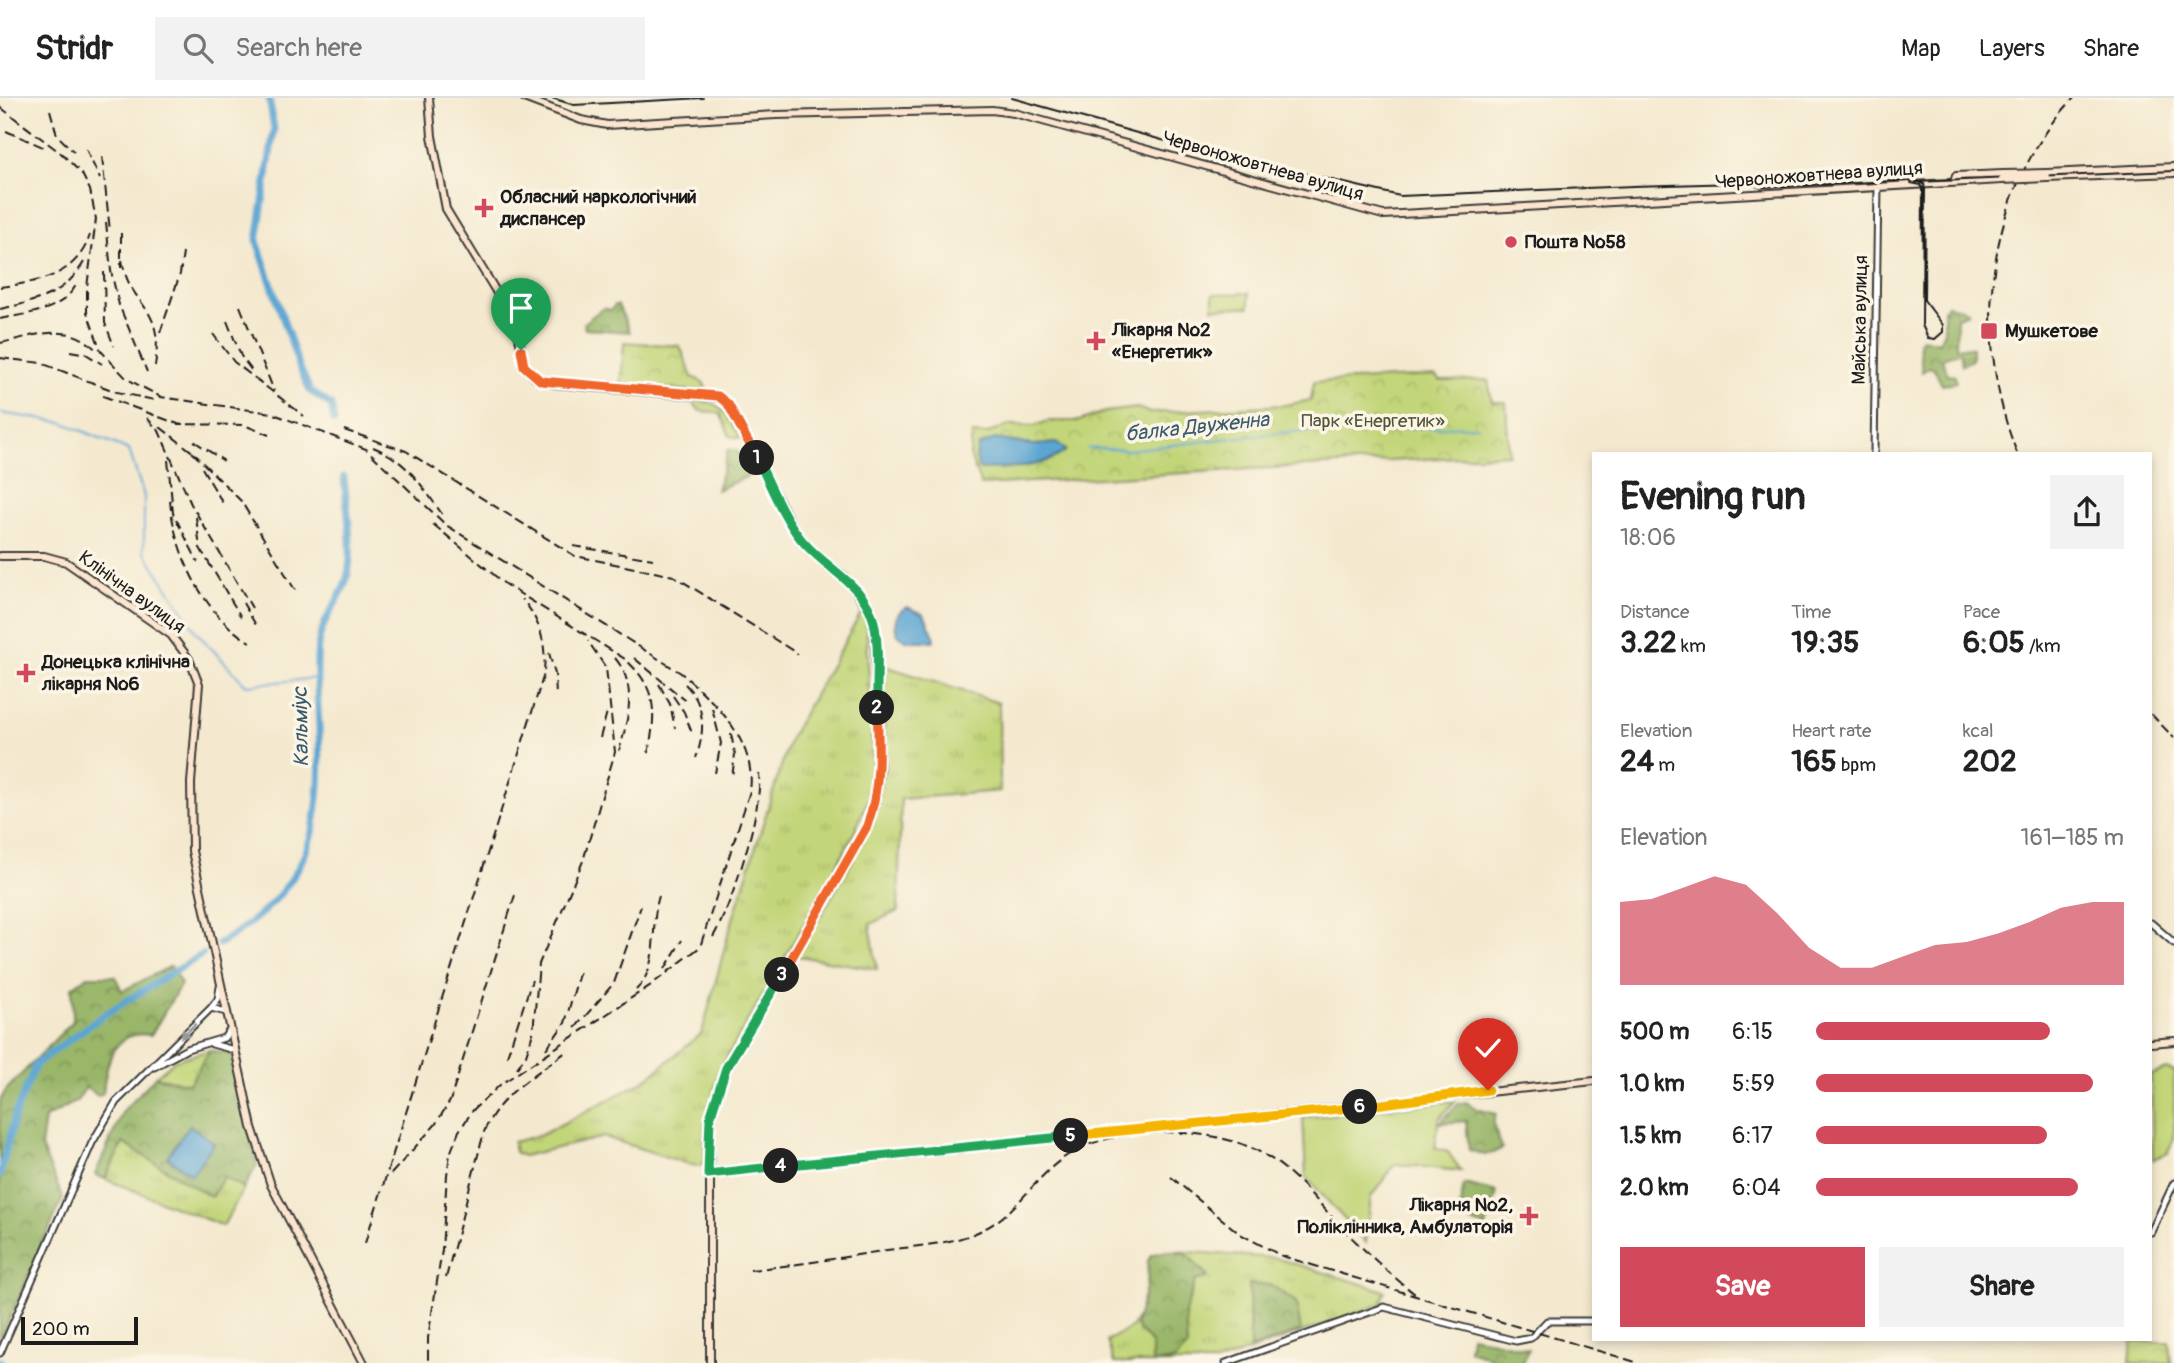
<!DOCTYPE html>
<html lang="en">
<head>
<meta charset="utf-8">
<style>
	body { margin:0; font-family:Pangolin,sans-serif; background:#f2f2f2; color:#222; height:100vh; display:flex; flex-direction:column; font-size:26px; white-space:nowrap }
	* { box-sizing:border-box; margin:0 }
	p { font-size:23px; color:#767676 }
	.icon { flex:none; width:38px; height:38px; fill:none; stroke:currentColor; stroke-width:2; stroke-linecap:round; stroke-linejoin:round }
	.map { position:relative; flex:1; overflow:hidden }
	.drawer { position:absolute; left:1592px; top:354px; width:560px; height:889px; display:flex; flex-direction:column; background:#fff; border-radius:0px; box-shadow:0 4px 10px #0003 }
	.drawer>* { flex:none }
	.scale { position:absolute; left:21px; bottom:18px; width:117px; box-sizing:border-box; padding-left:7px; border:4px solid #1c1c1c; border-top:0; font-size:19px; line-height:24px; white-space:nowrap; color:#1c1c1c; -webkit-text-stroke:5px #fcf5e5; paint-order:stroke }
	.pin { position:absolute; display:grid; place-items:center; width:60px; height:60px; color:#fff; margin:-72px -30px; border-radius:50% 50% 50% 0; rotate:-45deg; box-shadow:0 0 7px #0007 }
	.pin .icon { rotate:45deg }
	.km { position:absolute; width:35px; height:35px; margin:-18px; border-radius:50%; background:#222; color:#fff; font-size:19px; line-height:35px; text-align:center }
	.round { display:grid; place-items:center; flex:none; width:74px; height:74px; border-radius:0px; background:#f2f2f2 }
	.headline { display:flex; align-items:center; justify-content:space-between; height:119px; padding:0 28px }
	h1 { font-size:38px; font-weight:800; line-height:52px }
	.metrics { display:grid; grid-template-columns:repeat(3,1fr); gap:10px; height:119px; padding:7px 28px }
	.metrics div { display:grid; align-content:center }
	.metrics b { font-size:30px; font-weight:800 }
	.metrics small { font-size:19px; font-weight:400 }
	.metrics p { font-size:19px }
	.chart { height:196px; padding:14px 28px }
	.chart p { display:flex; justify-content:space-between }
	.chart svg { width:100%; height:126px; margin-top:7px; fill:#d1495b; opacity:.7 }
	.cta { display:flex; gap:14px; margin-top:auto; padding:14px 28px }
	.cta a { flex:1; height:80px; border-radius:0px; background:#d1495b; color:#fff; font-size:28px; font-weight:800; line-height:80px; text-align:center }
	.cta a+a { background:#f2f2f2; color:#222 }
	ul { padding:0 28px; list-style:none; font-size:23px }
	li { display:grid; grid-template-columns:112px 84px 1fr; align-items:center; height:52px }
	li i { height:18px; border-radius:9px; background:#d1495b }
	header { display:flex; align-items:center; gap:42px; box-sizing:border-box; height:98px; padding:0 35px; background:#fff; border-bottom:2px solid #e0e0e0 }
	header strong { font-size:33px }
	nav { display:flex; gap:38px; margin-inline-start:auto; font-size:24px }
	.search { width:490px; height:63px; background:#f2f2f2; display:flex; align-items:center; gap:18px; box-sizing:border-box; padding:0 24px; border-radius:0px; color:#767676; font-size:26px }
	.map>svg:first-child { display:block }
	.grass { fill:url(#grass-tufts); stroke:#6f784a; stroke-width:2 }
	.forest { fill:url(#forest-crowns); stroke:#5a6942; stroke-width:2 }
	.park { fill:url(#park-crowns); stroke:#6f784a; stroke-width:2 }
	.garden { fill:#c2d579; stroke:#6f784a; stroke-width:2 }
	.water { fill:#5ba5d3; stroke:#3c6078; stroke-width:2 }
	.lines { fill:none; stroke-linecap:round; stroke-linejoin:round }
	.stream { stroke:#5ba5d3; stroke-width:2 }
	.river { stroke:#5ba5d3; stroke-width:7 }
	.tertiary-casing { stroke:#3c3b37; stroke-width:9 }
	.secondary-casing { stroke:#3c3b37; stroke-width:10 }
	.tertiary { stroke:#fff; stroke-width:5 }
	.secondary { stroke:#fbe5cf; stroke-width:6 }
	.tram { stroke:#1c1c1c; stroke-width:2 }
	.rail { stroke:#1c1c1c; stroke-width:2; stroke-dasharray:10 5; stroke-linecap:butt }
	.secondary-bridge-casing { stroke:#3c3b37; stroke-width:10; stroke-linecap:butt }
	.secondary-bridge { stroke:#fbe5cf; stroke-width:6 }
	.oneway { fill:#999 }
	.split-1-casing { stroke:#fff; stroke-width:14 }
	.split-2-casing { stroke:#fff; stroke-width:14 }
	.split-3-casing { stroke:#fff; stroke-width:14 }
	.split-4-casing { stroke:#fff; stroke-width:14 }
	.split-5-casing { stroke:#fff; stroke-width:14 }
	.split-6-casing { stroke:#fff; stroke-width:14 }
	.split-7-casing { stroke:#fff; stroke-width:14 }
	.split-1 { stroke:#f0652b; stroke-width:9 }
	.split-2 { stroke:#22a559; stroke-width:9 }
	.split-3 { stroke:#f0652b; stroke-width:9 }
	.split-4 { stroke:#22a559; stroke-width:9 }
	.split-5 { stroke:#22a559; stroke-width:9 }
	.split-6 { stroke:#f5b400; stroke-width:9 }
	.split-7 { stroke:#f5b400; stroke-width:9 }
	.poi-dot { fill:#d1495b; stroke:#fcf5e5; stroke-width:2.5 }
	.labels { text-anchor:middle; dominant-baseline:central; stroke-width:7; stroke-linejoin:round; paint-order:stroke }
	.street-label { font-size:19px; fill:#1c1c1c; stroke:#fcf5e5 }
	.poi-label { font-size:19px; font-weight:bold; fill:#1c1c1c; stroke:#fcf5e5; text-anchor:start }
	.park-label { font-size:19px; fill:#4e5438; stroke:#fcf5e5 }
	.water-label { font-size:21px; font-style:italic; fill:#385a6e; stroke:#fcf5e5 }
</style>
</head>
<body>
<header>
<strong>Stridr</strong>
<div class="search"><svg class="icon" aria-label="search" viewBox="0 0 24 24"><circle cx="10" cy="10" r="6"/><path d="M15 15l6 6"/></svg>Search here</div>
<nav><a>Map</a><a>Layers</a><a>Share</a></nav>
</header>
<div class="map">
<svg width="2174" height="1265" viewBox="0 0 2174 1265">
	<defs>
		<pattern id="grass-tufts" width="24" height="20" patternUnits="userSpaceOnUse" patternTransform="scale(1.75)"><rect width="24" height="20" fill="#c2d579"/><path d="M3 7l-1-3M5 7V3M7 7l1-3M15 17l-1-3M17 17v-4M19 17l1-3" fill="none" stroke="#a6b668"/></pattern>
		<pattern id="forest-crowns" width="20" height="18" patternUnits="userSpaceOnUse" patternTransform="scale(1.75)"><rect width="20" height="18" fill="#99b669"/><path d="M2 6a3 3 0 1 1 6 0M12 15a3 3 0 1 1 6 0" fill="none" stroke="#7c9356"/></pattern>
		<pattern id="park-crowns" width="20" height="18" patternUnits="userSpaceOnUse" patternTransform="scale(1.75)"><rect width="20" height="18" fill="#c2d579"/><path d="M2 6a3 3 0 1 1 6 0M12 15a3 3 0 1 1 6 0" fill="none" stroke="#a6b668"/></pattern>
	</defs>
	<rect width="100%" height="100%" fill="#fcf5e5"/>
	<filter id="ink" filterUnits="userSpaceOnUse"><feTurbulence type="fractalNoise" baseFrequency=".0143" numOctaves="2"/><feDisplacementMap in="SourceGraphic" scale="14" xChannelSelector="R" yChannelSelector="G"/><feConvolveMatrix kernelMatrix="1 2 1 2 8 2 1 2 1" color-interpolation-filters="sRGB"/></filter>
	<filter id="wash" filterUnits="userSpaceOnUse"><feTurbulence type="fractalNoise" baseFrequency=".00686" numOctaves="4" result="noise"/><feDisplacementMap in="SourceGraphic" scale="28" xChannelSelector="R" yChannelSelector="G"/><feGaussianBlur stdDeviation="1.57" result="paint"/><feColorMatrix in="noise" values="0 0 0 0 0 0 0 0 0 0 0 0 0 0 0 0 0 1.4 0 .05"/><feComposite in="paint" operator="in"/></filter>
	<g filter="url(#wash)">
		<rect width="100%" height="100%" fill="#f4e9cf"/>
		<!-- grass -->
		<path class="grass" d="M688 300C722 304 724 310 740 340L730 338 720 315 700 313Z
			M861 515 866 522 873 671 870 697 853 737 808 819 719 973 705 1029V1062L701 1068 692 1067 604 1039 523 1058 515 1054 513 1044 541 1037 644 983 702 935 728 837 790 640Z
			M882 567 999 605 1000 693 901 701 898 813 870 826 877 871 797 858 848 771 879 703 885 636Z
			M210 952 189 986 155 979 175 962Z
			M123 1045 211 1099 224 1079 244 1090 223 1128 105 1081Z
			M1175 1153 1276 1160 1385 1193 1381 1206 1216 1265H1114L1107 1243 1132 1229Z"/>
		<!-- forest -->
		<path class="forest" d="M1947 206 1968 213V215L1957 219 1956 249 1972 250V262L1962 267 1960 254 1942 260 1947 277 1955 278 1956 284 1942 287 1934 270 1929 269 1922 274 1919 244 1922 240 1939 244 1944 233V211Z
			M615 207H618L630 234 585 231 584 225 603 210 611 212Z
			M728 352H736L743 363V354L748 353 759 373 717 392Z
			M171 868 181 886 151 937C113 931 106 964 103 995L98 998 86 989 77 1003 45 1020 41 1049 63 1100 0 1242V1003L6 992 73 923 72 889 88 878H115L122 893Z
			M210 952 231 956 257 1067 244 1090 224 1079 211 1099 123 1045 105 1081 95 1077 123 1013 155 979 189 986Z
			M1466 1004 1477 1011 1496 1016 1493 1025 1502 1051 1485 1057 1469 1052 1466 1023 1440 1025 1458 1006Z
			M1464 1086 1497 1094 1486 1129 1474 1125 1459 1113Z
			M1166 1153 1187 1156 1208 1179 1195 1183 1185 1215 1187 1249 1175 1262 1152 1265V1246L1136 1229C1139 1206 1151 1188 1147 1165L1151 1157Z
			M1249 1186 1271 1187 1296 1204 1301 1233 1250 1251Z
			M1471 1238 1528 1251 1523 1265H1507L1469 1252Z"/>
		<!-- park -->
		<path class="park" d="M624 244 680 248 692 279 703 284 708 294 621 287Z
			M1435 278 1441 283 1488 282 1492 304H1506L1509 356 981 387 970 358 972 336H986L1009 327 1035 328 1048 323H1079L1105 314 1138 310 1150 315 1285 307 1311 302 1314 284Z
			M2132 1244H2169L2171 1265H2130Z"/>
		<!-- garden -->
		<path class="garden" d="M1249 195V209L1213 210V196Z
			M2167 971 2174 974V1040L2168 1055 2153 1061 2151 977Z
			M1455 1003 1439 1021 1435 1050 1448 1054 1461 1073 1395 1066 1371 1099 1366 1145 1306 1079 1303 1020Z"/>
		<!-- water -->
		<path class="water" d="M995 341 1034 347 1056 345 1066 352C1049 370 1003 371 979 371L976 360 978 348Z
			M907 509 924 516 935 540 934 543H908L898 537C892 526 896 514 907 509Z
			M190 1027 214 1045 192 1077 167 1059Z"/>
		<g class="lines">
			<!-- stream -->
			<path class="stream" d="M0 315 61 324 129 352 144 398V453L197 535 246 587 318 580
				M1087 350 1128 352 1286 334 1477 328"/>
			<!-- river -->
			<path class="river" d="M269 0 274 31 257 143 299 268 310 293 331 307 334 323
				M219 846C312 789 323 732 319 629 318 603 315 574 318 548 322 517 343 502 348 475 354 449 346 407 344 379
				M0 1077 15 1016 36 966 105 916 203 856
				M0 1263 1 1265"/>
		</g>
	</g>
	<g filter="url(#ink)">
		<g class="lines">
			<defs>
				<path id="tertiary" d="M1874 355 1878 89
					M2151 825 2174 845
					M211 910 226 914
					M212 946 234 952
					M154 969 187 951 224 940 230 932
					M2151 1134 2174 1085
					M0 1255 92 1045 116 1004 211 910 218 901 220 889
					M1226 1265 1384 1209 1516 1243 1531 1240 1547 1223H1594"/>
				<path id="secondary" d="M429 0 432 38 446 111 517 228 524 268 535 280 554 286 722 300 728 306 798 438 817 458 844 478 868 510 874 525 880 671 874 706 867 728 726 970 710 1020V1265
					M524 0 581 22 607 27 776 17 992 12 1014 15 1383 117 2002 82
					M2048 75 2174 69
					M2047 80 2174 75
					M1954 84 1956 78 2003 76
					M0 458H44L66 464 171 537 189 561 199 586 191 685 192 753 252 1029 271 1087 364 1265
					M2151 945 2174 943
					M708 1076 1594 983"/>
			</defs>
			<!-- tertiary casing -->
			<use href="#tertiary" class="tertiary-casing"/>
			<!-- secondary casing -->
			<use href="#secondary" class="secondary-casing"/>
			<!-- tertiary -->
			<use href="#tertiary" class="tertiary"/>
			<!-- secondary -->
			<use href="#secondary" class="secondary"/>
			<!-- tram -->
			<path class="tram" d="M552 0 574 7 703 0
				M1012 0 1162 42 1400 98 1633 88 1738 85 1763 89 1915 82 1924 86 1925 92 1924 202 1943 227V234L1935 241 1928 240 1922 227 1923 91 1921 87 1911 85
				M1916 84 2174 73"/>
			<!-- rail -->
			<path class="rail" d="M0 9 62 56 82 76 90 92 96 121 87 189V214L101 253 127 281 161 299 271 315 366 351 446 427 681 575C715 604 757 643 750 693L700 849 651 887 501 986 473 1012 459 1033 450 1056 447 1077 442 1152 428 1240V1265
				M50 12 57 37 74 54
				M6 33 43 49
				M86 51 100 81
				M102 59 110 133
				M106 124 111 173 119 207 147 274
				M121 135V170
				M122 162C130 212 165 204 155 268
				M104 174 105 225 114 248
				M0 189C38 184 76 179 90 137
				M240 208 274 293
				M0 211C37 203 67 197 86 160
				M0 221C28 215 61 214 76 187
				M227 223 241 258 252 273
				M160 235 180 176 183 155
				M213 236 234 264 304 318
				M0 245C35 238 70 222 97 253
				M70 253 86 256 102 266
				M0 260 41 265 117 294 154 302
				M103 298 178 326 244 327 269 337
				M147 320 159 333 191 406 252 510
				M160 329 199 359
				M344 332 406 353 575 458 674 478 798 556
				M194 343 224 363
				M373 349C408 363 421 387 442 416
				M192 354 241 403 295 492
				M2017 355C1971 238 1984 95 2074 0
				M168 362 173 415 198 464
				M202 370 224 407
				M170 402C174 454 203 517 250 544
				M196 419 200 450 241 519
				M433 426 506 487 625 561C657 590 657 614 648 655
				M573 448 653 461
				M243 505 257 529
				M549 555 555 576 556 598
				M615 560C638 587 628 622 619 653
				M634 560 685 602
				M659 586 670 606 675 630
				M685 586C706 607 705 634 696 660
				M673 598 684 614 692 635
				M712 610 721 645 715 675
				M2151 616 2174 640
				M731 636 735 656 732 680
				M600 640 607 614
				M713 839C732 807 763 712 759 675
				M665 871 682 842
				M636 892C661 867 649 829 659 798
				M575 930 614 885 641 808
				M546 951 565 925 580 872
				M507 958 532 882
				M517 970 526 957 533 935 539 866 583 763 615 654 606 570 588 543
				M391 1076 435 1027 450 1003 515 797
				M1171 1079 1240 1136 1282 1158 1639 1265
				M365 1145 543 579C548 551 541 523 522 501
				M750 1172C796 1167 841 1160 887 1152 917 1148 953 1146 980 1133 1018 1116 1034 1078 1068 1057 1114 1027 1210 1028 1258 1053 1291 1070 1315 1101 1340 1128 1364 1152 1388 1175 1415 1196
				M446 1180 484 1034C498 997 537 976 567 953"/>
			<defs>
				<path id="secondary-bridge" d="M2003 76 2048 75
					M2002 82 2047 80"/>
			</defs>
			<!-- secondary-bridge casing -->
			<use href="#secondary-bridge" class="secondary-bridge-casing"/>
			<!-- secondary-bridge -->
			<use href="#secondary-bridge" class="secondary-bridge"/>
		</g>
		<!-- one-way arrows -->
		<defs><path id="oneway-solid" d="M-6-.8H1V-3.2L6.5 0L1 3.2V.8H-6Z" transform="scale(1.75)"/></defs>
		<use class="oneway" href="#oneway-solid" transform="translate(188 933) rotate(136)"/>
	</g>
	<g class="lines" filter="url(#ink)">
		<defs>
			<path id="split-1" d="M521 252 524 268 541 283 718 298 728 306 757 360"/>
			<path id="split-2" d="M757 360C770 386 782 417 800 440 823 470 864 484 874 524 880 550 876 583 877 610"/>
			<path id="split-3" d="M782 877 867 728C881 689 879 651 877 610"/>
			<path id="split-4" d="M781 1068 708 1076 710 1020 726 970 782 877"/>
			<path id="split-5" d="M781 1068 1071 1038"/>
			<path id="split-6" d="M1071 1038 1360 1009"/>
			<path id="split-7" d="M1360 1009 1488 992"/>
		</defs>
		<!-- split-1 casing -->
		<use href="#split-1" class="split-1-casing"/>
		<!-- split-2 casing -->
		<use href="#split-2" class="split-2-casing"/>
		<!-- split-3 casing -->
		<use href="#split-3" class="split-3-casing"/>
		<!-- split-4 casing -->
		<use href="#split-4" class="split-4-casing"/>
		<!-- split-5 casing -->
		<use href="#split-5" class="split-5-casing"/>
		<!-- split-6 casing -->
		<use href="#split-6" class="split-6-casing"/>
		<!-- split-7 casing -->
		<use href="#split-7" class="split-7-casing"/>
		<!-- split-1 -->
		<use href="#split-1" class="split-1"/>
		<!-- split-2 -->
		<use href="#split-2" class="split-2"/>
		<!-- split-3 -->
		<use href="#split-3" class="split-3"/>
		<!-- split-4 -->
		<use href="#split-4" class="split-4"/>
		<!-- split-5 -->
		<use href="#split-5" class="split-5"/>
		<!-- split-6 -->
		<use href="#split-6" class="split-6"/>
		<!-- split-7 -->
		<use href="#split-7" class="split-7"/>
	</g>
	<!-- markers -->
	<g class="poi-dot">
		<path d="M480.5 99.5h7v7h7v7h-7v7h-7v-7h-7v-7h7z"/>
		<circle cx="1511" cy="144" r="7"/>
		<rect x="1980" y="224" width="18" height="18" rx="3.5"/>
		<path d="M1092.5 232.5h7v7h7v7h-7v7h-7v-7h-7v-7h7z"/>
		<path d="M22.5 564.5h7v7h7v7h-7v7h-7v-7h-7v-7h7z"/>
		<path d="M1525.5 1107.5h7v7h7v7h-7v7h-7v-7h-7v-7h7z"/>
	</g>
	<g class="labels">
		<!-- street labels -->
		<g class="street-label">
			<text transform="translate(1263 68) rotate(16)">Червоножовтнева вулиця</text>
			<text transform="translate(1819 77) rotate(-4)">Червоножовтнева вулиця</text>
			<text transform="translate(1860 222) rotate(-89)">Майська вулиця</text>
			<text transform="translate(132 494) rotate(36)">Клінічна вулиця</text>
		</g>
		<!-- poi labels -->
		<g class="poi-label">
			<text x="500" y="99">Обласний наркологічний<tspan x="500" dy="22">диспансер</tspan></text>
			<text x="1525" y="144">Пошта №58</text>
			<text x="1112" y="232">Лікарня №2<tspan x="1112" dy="22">«Енергетик»</tspan></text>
			<text x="2005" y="233">Мушкетове</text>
			<text x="42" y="564">Донецька клінічна<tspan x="42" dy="22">лікарня №6</tspan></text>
			<text x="1513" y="1107" text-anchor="end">Лікарня №2,<tspan x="1513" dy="22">Поліклінника, Амбулаторія</tspan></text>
		</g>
		<!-- park labels -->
		<g class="park-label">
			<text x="1373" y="323">Парк «Енергетик»</text>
		</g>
		<!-- water labels -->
		<g class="water-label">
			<text transform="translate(1197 329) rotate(-6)">балка Двуженна</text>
			<text transform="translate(301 629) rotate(-91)">Кальміус</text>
		</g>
	</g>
</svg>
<div class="scale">200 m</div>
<div class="pin" style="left:521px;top:252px;background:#1e9e55"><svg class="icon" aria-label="arrive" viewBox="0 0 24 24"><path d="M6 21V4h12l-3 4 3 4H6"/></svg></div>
<div class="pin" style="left:1488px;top:992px;background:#d93025"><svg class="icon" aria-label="check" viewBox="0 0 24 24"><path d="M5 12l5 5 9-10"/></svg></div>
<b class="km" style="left:757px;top:360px">1</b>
<b class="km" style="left:877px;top:610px">2</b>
<b class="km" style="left:782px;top:877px">3</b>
<b class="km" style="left:781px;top:1068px">4</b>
<b class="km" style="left:1071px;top:1038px">5</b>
<b class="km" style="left:1360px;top:1009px">6</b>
<section class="drawer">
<div class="headline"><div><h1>Evening run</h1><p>18:06</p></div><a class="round"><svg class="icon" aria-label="share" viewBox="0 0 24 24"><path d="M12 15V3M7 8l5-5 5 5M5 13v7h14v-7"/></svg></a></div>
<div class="metrics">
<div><p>Distance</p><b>3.22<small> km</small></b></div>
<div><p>Time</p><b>19:35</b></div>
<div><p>Pace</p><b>6:05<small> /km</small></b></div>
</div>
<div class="metrics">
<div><p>Elevation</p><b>24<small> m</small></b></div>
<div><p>Heart rate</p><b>165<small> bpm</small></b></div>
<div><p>kcal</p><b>202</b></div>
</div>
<div class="chart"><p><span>Elevation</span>161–185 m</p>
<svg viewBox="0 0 160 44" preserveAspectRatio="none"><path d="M0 44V15L10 14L20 10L30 6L40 9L50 19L60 31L70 38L80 38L90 34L100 30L110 29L120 26L130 22L140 17L150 15L160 15V44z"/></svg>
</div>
<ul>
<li><b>500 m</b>6:15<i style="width:76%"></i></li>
<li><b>1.0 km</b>5:59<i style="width:90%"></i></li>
<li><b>1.5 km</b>6:17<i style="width:75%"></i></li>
<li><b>2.0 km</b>6:04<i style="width:85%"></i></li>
</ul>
<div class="cta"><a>Save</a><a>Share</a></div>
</section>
</div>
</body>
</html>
